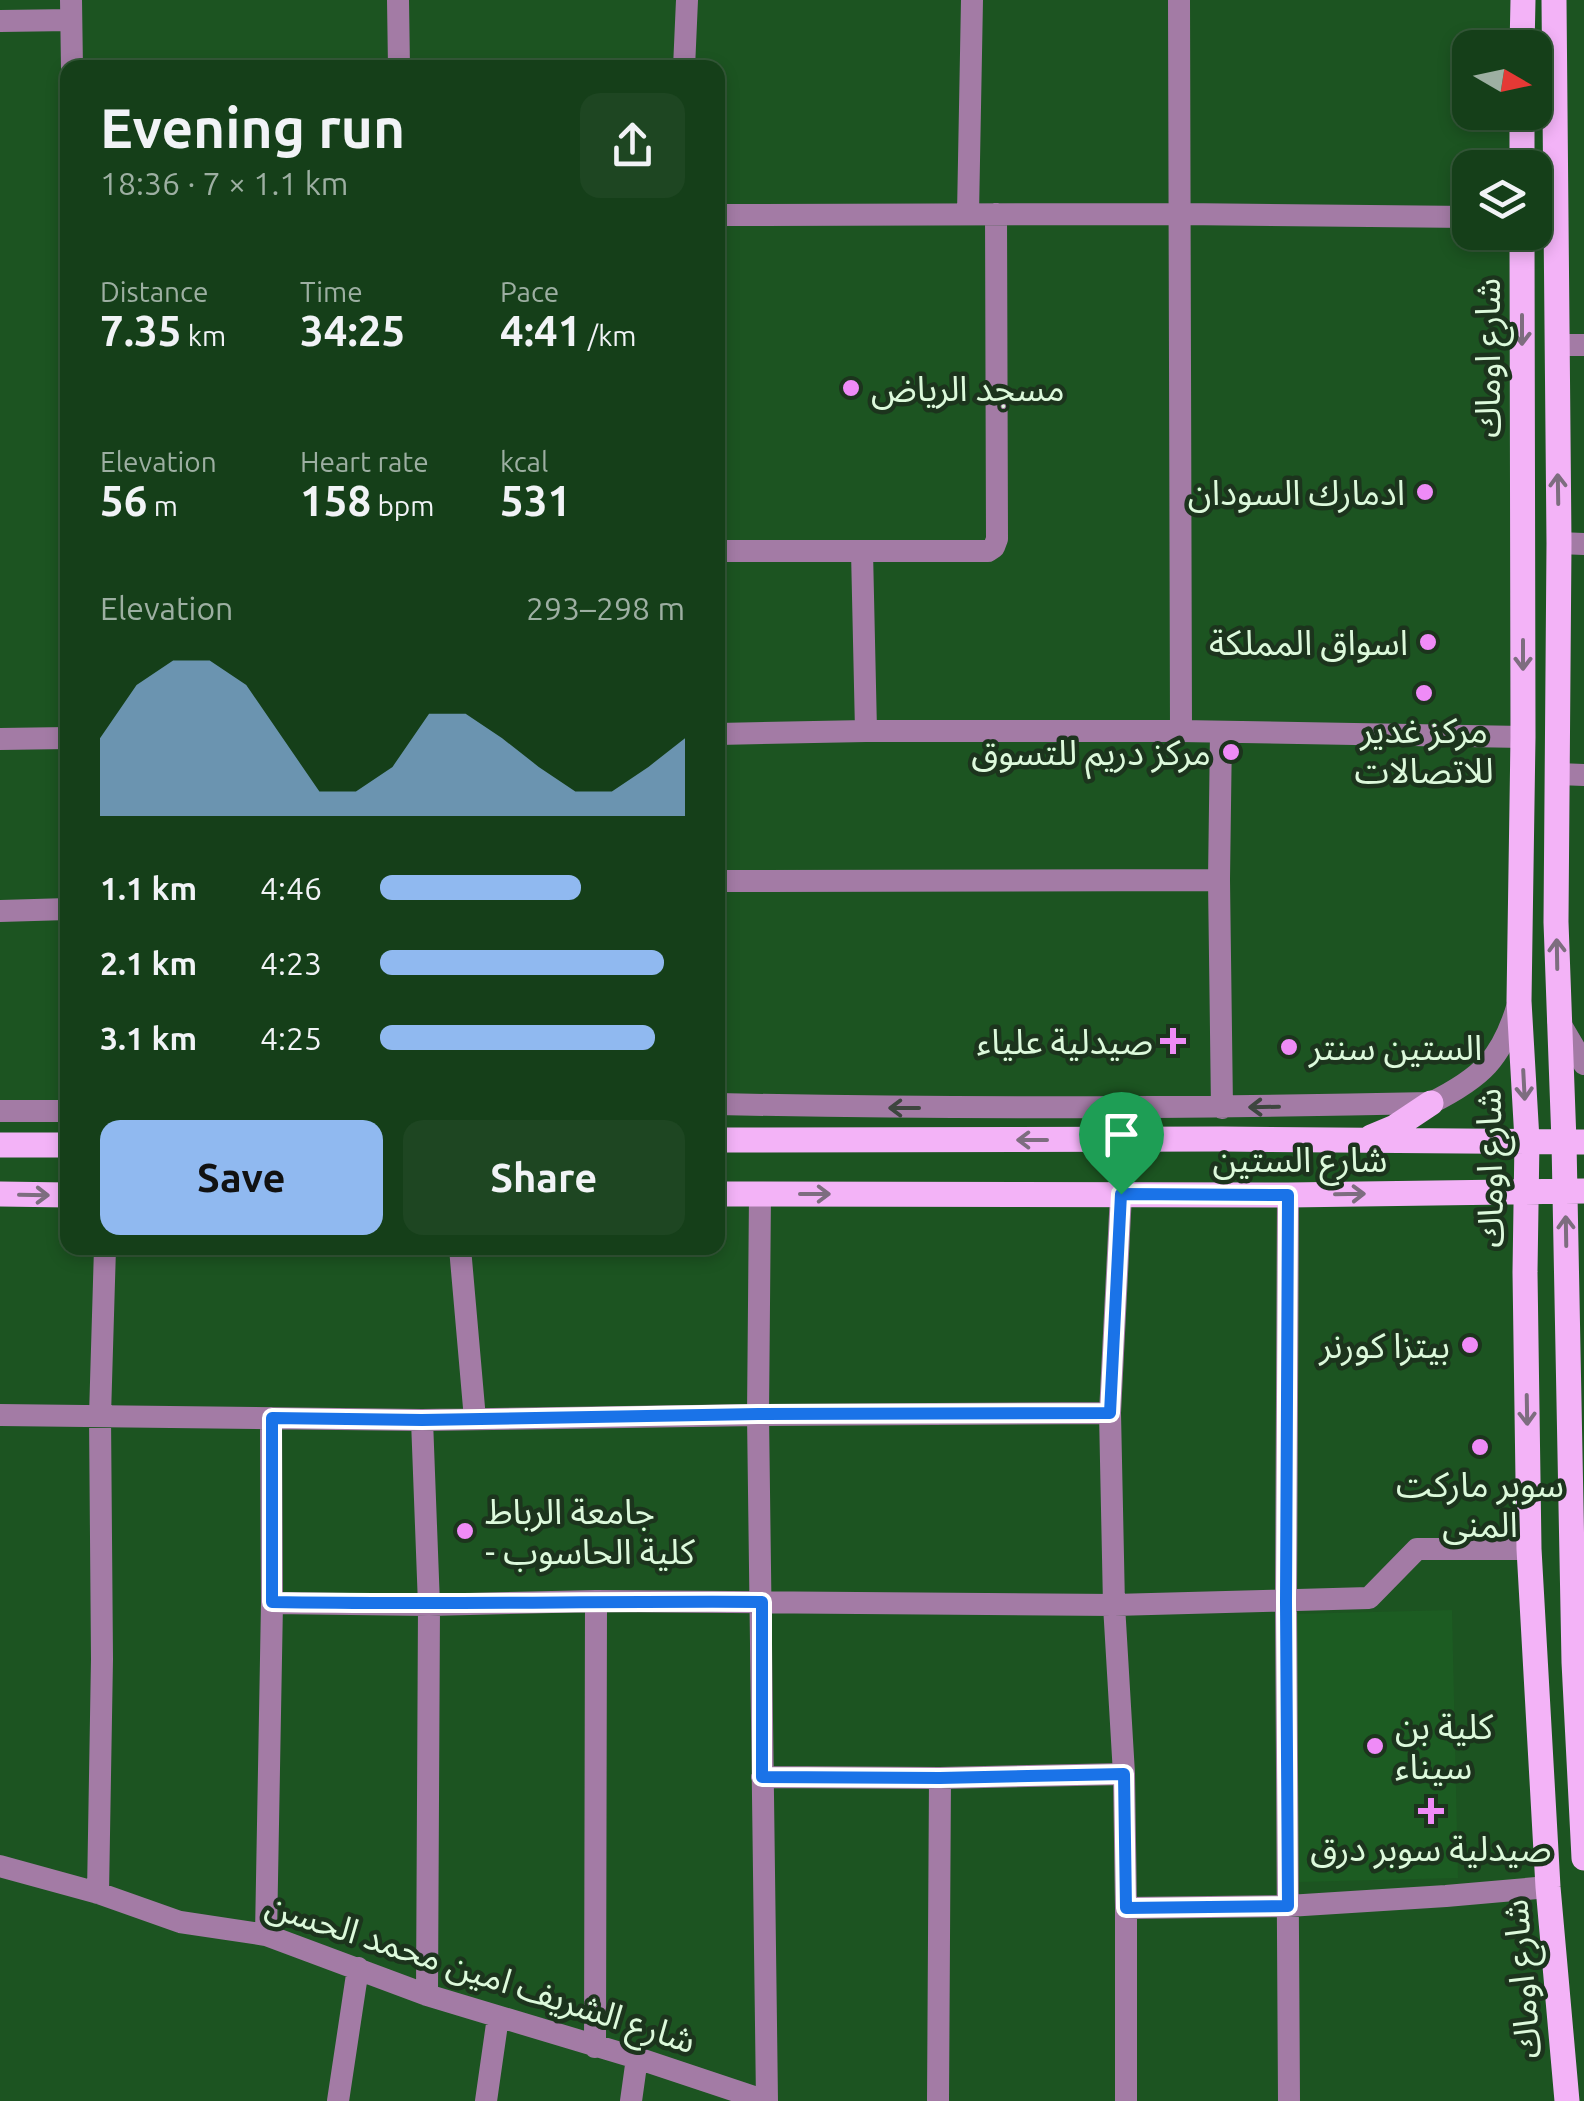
<!DOCTYPE html>
<html lang="en">
<head>
<meta charset="utf-8">
<style>
	body { margin:0; font-family:Ubuntu,"Noto Sans Arabic",sans-serif; background:#1e4622; color:#f1f3f6; height:100vh; display:flex; flex-direction:column; font-size:38px; white-space:nowrap }
	* { box-sizing:border-box; margin:0 }
	p { font-size:32px; color:#9dafa2 }
	.icon { flex:none; width:55px; height:55px; fill:none; stroke:currentColor; stroke-width:2; stroke-linecap:round; stroke-linejoin:round }
	.map { position:relative; flex:1; overflow:hidden }
	.panel { position:absolute; left:60px; top:60px; width:665px; height:1195px; display:flex; flex-direction:column; background:#153f19; border-radius:20px; box-shadow:0 5px 15px #0003,0 0 0 2px #345838 }
	.panel>* { flex:none }
	.needle { width:65px; rotate:99deg }
	.fabs { position:absolute; left:1452px; top:30px; display:grid; gap:20px }
	.fabs a { display:grid; place-items:center; width:100px; height:100px; border-radius:20px; background:#153f19; box-shadow:0 5px 15px #0003,0 0 0 2px #345838; font-size:50px }
	.pin { position:absolute; display:grid; place-items:center; width:85px; height:85px; color:#fff; margin:-102px -42px; border-radius:50% 50% 50% 0; rotate:-45deg; box-shadow:0 0 10px #0007 }
	.pin .icon { rotate:45deg }
	.round { display:grid; place-items:center; flex:none; width:105px; height:105px; border-radius:20px; background:#1e4622 }
	.overview { display:flex; align-items:center; justify-content:space-between; height:170px; padding:0 40px }
	h1 { font-size:55px; font-weight:600; line-height:75px }
	.metrics { display:grid; grid-template-columns:repeat(3,1fr); gap:15px; height:170px; padding:10px 40px }
	.metrics div { display:grid; align-content:center }
	.metrics b { font-size:42px; font-weight:600 }
	.metrics small { font-size:28px; font-weight:400 }
	.metrics p { font-size:28px }
	.chart { height:280px; padding:20px 40px }
	.chart p { display:flex; justify-content:space-between }
	.chart svg { width:100%; height:180px; margin-top:10px; fill:#90b9f0; opacity:.7 }
	.button { display:flex; gap:20px; margin-top:auto; padding:20px 40px }
	.button a { flex:1; height:115px; border-radius:20px; background:#90b9f0; color:#111; font-size:40px; font-weight:600; line-height:115px; text-align:center }
	.button a+a { background:#1e4622; color:#f1f3f6 }
	ul { padding:0 40px; list-style:none; font-size:32px }
	li { display:grid; grid-template-columns:160px 120px 1fr; align-items:center; height:75px }
	li i { height:25px; border-radius:12px; background:#90b9f0 }
	.map>svg:first-child { display:block }
	.built { fill:#1c5c22 }
	.lines { fill:none; stroke-linecap:round; stroke-linejoin:round }
	.minor { stroke:#a37ba5; stroke-width:22 }
	.major { stroke:#f3b3f7; stroke-width:25 }
	.oneway { stroke:#7d6d7f }
	.oneway2 { stroke:#3e463f }
	.route-casing { stroke:#fff; stroke-width:20 }
	.route { stroke:#1a73e8; stroke-width:12 }
	.poi-dot { fill:#ef8bf7; stroke:#1c341d; stroke-width:4 }
	.labels { text-anchor:middle; dominant-baseline:central; stroke-width:9; stroke-linejoin:round; paint-order:stroke }
	.street-label { font-size:35px; fill:#dcf9db; stroke:#1c341d }
	.poi-label { font-size:35px; fill:#dcf9db; stroke:#1c341d; text-anchor:end }
</style>
</head>
<body>
<div class="map">
<svg width="1584" height="2101" viewBox="0 0 1584 2101">
	<rect width="100%" height="100%" fill="#1c5421"/>
	<!-- built -->
	<path class="built" d="M1452 1610 1458 1878 1299 1882 1293 1614Z"/>
	<g class="lines">
		<!-- minor -->
		<path class="minor" d="M71 0 72 68
			M398 0 399 68
			M1179 0 1181 731
			M0 21 71 20
			M684 68 687 0
			M968 214 972 0
			M718 215 1181 214 1470 217
			M1557 345H1584
			M1559 543 1584 544
			M718 551H988L994 547 997 539 996 214
			M862 551 866 731
			M1221 732 1219 880 1222 1108
			M718 734 866 731H1181L1523 737
			M0 739 68 738
			M1558 774 1584 775
			M718 881 1219 880
			M0 911 68 909
			M1558 1020 1584 1064
			M718 1104C956 1109 1193 1108 1431 1103 1481 1078 1502 1059 1518 1004
			M0 1111H68
			M760 1194 758 1415 767 2101
			M1121 1194 1110 1413 1114 1605 1124 1774 1126 1908V2101
			M1288 1195 1286 1602 1289 2101
			M460 1248 475 1419
			M0 1415 422 1420 758 1415 1110 1413
			M422 1420 429 1605 427 1995
			M272 1603 429 1605 596 1601 1114 1605 1369 1598 1417 1549H1529
			M762 1777 940 1778 1124 1774
			M0 1866 98 1893 180 1922 266 1935 427 1995 637 2058 766 2101
			M98 1893 102 1659 100 1416 105 1248
			M1126 1908 1288 1906 1446 1896 1548 1887
			M266 1935 272 1603 271 1418
			M595 2047 596 1601
			M338 2101 358 1968
			M486 2101 498 2017
			M631 2101 637 2058
			M938 2101 940 1778"/>
		<!-- major -->
		<path class="major" d="M1554 0 1559 543 1556 922 1564 1142 1574 1662 1584 1858
			M1522 48 1523 0
			M1522 168V112
			M1522 232 1523 737 1519 1001 1527 1140 1525 1272 1529 1549 1548 1887 1567 2101
			M1371 1137 1395 1127 1431 1103
			M718 1140 1222 1139 1584 1142
			M0 1145H68
			M0 1194 68 1195
			M718 1194 1288 1195 1584 1191"/>
	</g>
	<!-- one-way arrows -->
	<defs><path id="oneway-shaft" d="M-6 0H5M1.5-3L5.5 0L1.5 3" fill="none" stroke-width="1.6" stroke-linecap="round" stroke-linejoin="round" transform="scale(2.5)"/></defs>
	<g class="oneway">
		<use href="#oneway-shaft" transform="translate(1522 330) rotate(90)"/>
		<use href="#oneway-shaft" transform="translate(1558 489) rotate(-91)"/>
		<use href="#oneway-shaft" transform="translate(1523 655) rotate(90)"/>
		<use href="#oneway-shaft" transform="translate(1557 954) rotate(-91)"/>
		<use href="#oneway-shaft" transform="translate(1524 1085) rotate(87)"/>
		<use href="#oneway-shaft" transform="translate(1032 1140) rotate(180)"/>
		<use href="#oneway-shaft" transform="translate(815 1194)"/>
		<use href="#oneway-shaft" transform="translate(1350 1194) rotate(-1)"/>
		<use href="#oneway-shaft" transform="translate(34 1195) rotate(1)"/>
		<use href="#oneway-shaft" transform="translate(1566 1231) rotate(-91)"/>
		<use href="#oneway-shaft" transform="translate(1527 1410) rotate(89)"/>
	</g>
	<g class="oneway2">
		<use href="#oneway-shaft" transform="translate(1264 1107) rotate(179)"/>
		<use href="#oneway-shaft" transform="translate(904 1108) rotate(-180)"/>
	</g>
	<g class="lines">
		<defs>
			<path id="route" d="M1121 1194 1288 1195 1286 1602 1288 1906 1126 1908 1124 1774 940 1778 762 1777V1602C599 1601 436 1605 272 1602V1418L422 1420 758 1414 1110 1413Z"/>
		</defs>
		<!-- route casing -->
		<use href="#route" class="route-casing"/>
		<!-- route -->
		<use href="#route" class="route"/>
	</g>
	<!-- markers -->
	<g class="poi-dot">
		<circle cx="851" cy="388" r="10"/>
		<circle cx="1425" cy="492" r="10"/>
		<circle cx="1428" cy="642" r="10"/>
		<circle cx="1424" cy="693" r="10"/>
		<circle cx="1231" cy="752" r="10"/>
		<path d="M1168 1026h10v10h10v10h-10v10h-10v-10h-10v-10h10z"/>
		<circle cx="1289" cy="1047" r="10"/>
		<circle cx="1470" cy="1345" r="10"/>
		<circle cx="1480" cy="1447" r="10"/>
		<circle cx="465" cy="1531" r="10"/>
		<circle cx="1375" cy="1746" r="10"/>
		<path d="M1426 1796h10v10h10v10h-10v10h-10v-10h-10v-10h10z"/>
	</g>
	<g class="labels">
		<!-- street labels -->
		<g class="street-label">
			<text transform="translate(1487 358) rotate(-90)">شارع اوماك</text>
			<text x="1300" y="1159">شارع الستين</text>
			<text transform="translate(1489 1168) rotate(-91)">شارع اوماك</text>
			<text transform="translate(481 1972) rotate(18)">شارع الشريف امين محمد الحسن</text>
			<text transform="translate(1521 1979) rotate(-95)">شارع اوماك</text>
		</g>
		<!-- poi labels -->
		<g class="poi-label">
			<text x="871" y="388" text-anchor="start">مسجد الرياض</text>
			<text x="1405" y="492">ادمارك السودان</text>
			<text x="1408" y="642">اسواق المملكة</text>
			<text x="1424" y="730" text-anchor="middle">مركز غدير<tspan x="1424" dy="40">للاتصالات</tspan></text>
			<text x="1211" y="752">مركز دريم للتسوق</text>
			<text x="1153" y="1041">صيدلية علياء</text>
			<text x="1309" y="1047" text-anchor="start">الستين سنتر</text>
			<text x="1450" y="1345">بيتزا كورنر</text>
			<text x="1480" y="1484" text-anchor="middle">سوبر ماركت<tspan x="1480" dy="40">المنى</tspan></text>
			<text x="485" y="1511" text-anchor="start">جامعة الرباط<tspan x="485" dy="40">- كلية الحاسوب</tspan></text>
			<text x="1395" y="1726" text-anchor="start">كلية بن<tspan x="1395" dy="40">سيناء</tspan></text>
			<text x="1431" y="1848" text-anchor="middle">صيدلية سوبر درق</text>
		</g>
	</g>
</svg>
<div class="fabs">
<a><svg class="needle" viewBox="-14 -14 28 28"><path d="M0-13l5 13h-10z" fill="#e53935"/><path d="M0 13l5-13h-10z" fill="#9dafa2"/></svg></a>
<a><svg class="icon" aria-label="layers" viewBox="0 0 24 24"><path d="M12 4l9 5-9 5-9-5zM3 14l9 5 9-5"/></svg></a>
</div>
<div class="pin" style="left:1121px;top:1194px;background:#1e9e55"><svg class="icon" aria-label="arrive" viewBox="0 0 24 24"><path d="M6 21V4h12l-3 4 3 4H6"/></svg></div>
<section class="panel">
<div class="overview"><div><h1>Evening run</h1><p>18:36 · 7 × 1.1 km</p></div><a class="round"><svg class="icon" aria-label="share" viewBox="0 0 24 24"><path d="M12 15V3M7 8l5-5 5 5M5 13v7h14v-7"/></svg></a></div>
<div class="metrics">
<div><p>Distance</p><b>7.35<small> km</small></b></div>
<div><p>Time</p><b>34:25</b></div>
<div><p>Pace</p><b>4:41<small> /km</small></b></div>
</div>
<div class="metrics">
<div><p>Elevation</p><b>56<small> m</small></b></div>
<div><p>Heart rate</p><b>158<small> bpm</small></b></div>
<div><p>kcal</p><b>531</b></div>
</div>
<div class="chart"><p><span>Elevation</span>293–298 m</p>
<svg viewBox="0 0 160 44" preserveAspectRatio="none"><path d="M0 44V25L10 12L20 6L30 6L40 12L50 25L60 38L70 38L80 32L90 19L100 19L110 25L120 32L130 38L140 38L150 32L160 25V44z"/></svg>
</div>
<ul>
<li><b>1.1 km</b>4:46<i style="width:66%"></i></li>
<li><b>2.1 km</b>4:23<i style="width:93%"></i></li>
<li><b>3.1 km</b>4:25<i style="width:90%"></i></li>
</ul>
<div class="button"><a>Save</a><a>Share</a></div>
</section>
</div>
</body>
</html>
